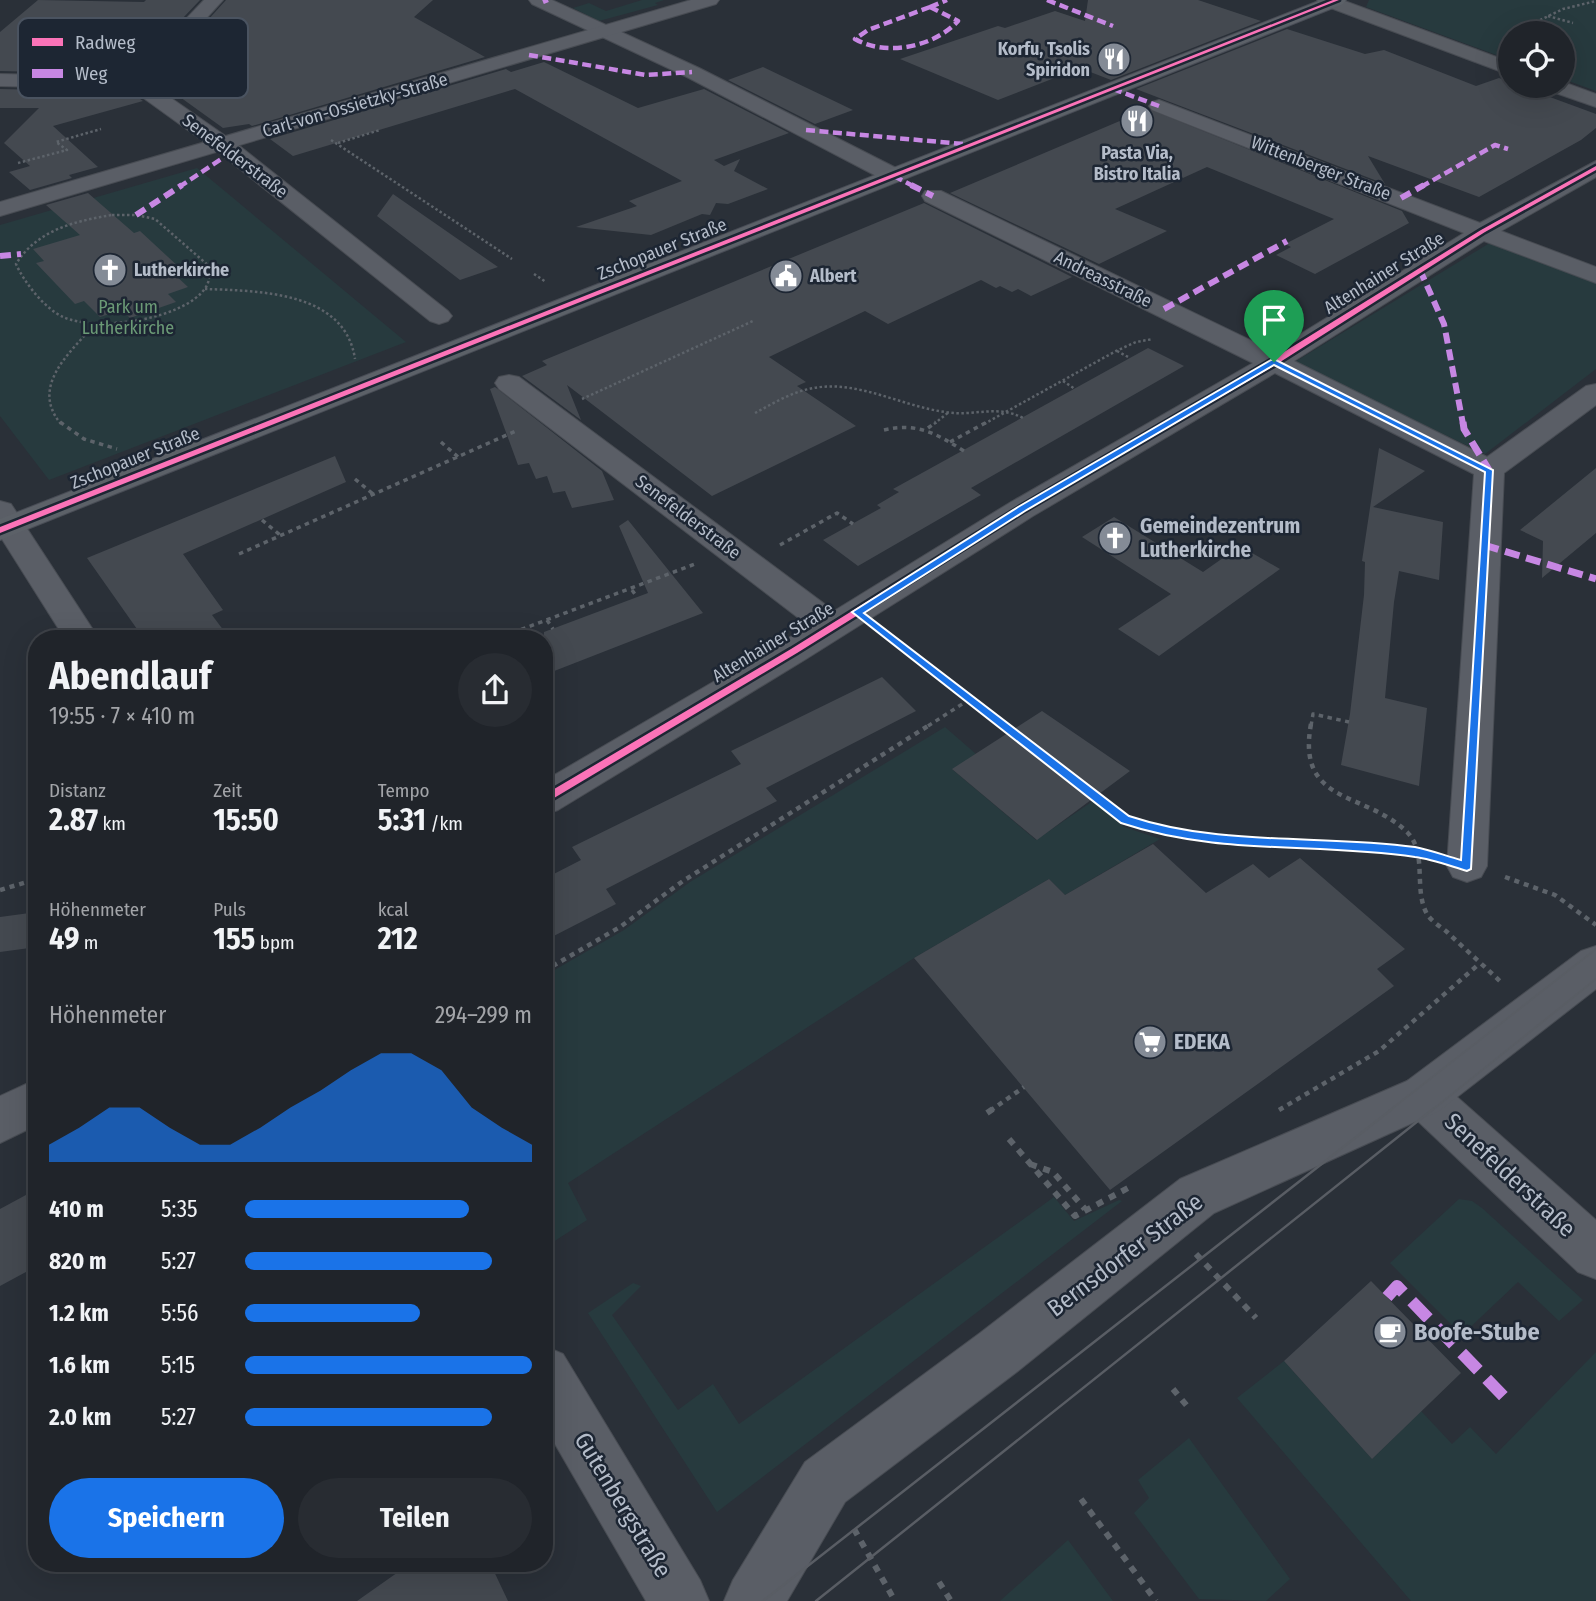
<!DOCTYPE html>
<html lang="de">
<head>
<meta charset="utf-8">
<style>
	body { margin:0; font-family:"Fira Sans Condensed",sans-serif; background:#282c32; color:#f1f3f6; height:100vh; display:flex; flex-direction:column; font-size:26px; white-space:nowrap }
	* { box-sizing:border-box; margin:0 }
	p { font-size:23px; color:#a2a4a8 }
	.icon { flex:none; width:38px; height:38px; fill:none; stroke:currentColor; stroke-width:2; stroke-linecap:round; stroke-linejoin:round }
	.map { position:relative; flex:1; overflow:hidden }
	.drawer { position:absolute; left:28px; top:630px; width:525px; height:942px; display:flex; flex-direction:column; background:#20242a; border-radius:28px; box-shadow:0 7px 28px #0002,0 0 0 2px #3d4147 }
	.drawer>* { flex:none }
	.buttons { position:absolute; left:1498px; top:21px; display:grid; gap:14px }
	.buttons a { display:grid; place-items:center; width:77px; height:77px; border-radius:50%; background:#20242a; box-shadow:0 7px 28px #0002,0 0 0 2px #3d4147; font-size:35px }
	.pin { position:absolute; display:grid; place-items:center; width:60px; height:60px; color:#fff; margin:-72px -30px; border-radius:50% 50% 50% 0; rotate:-45deg; box-shadow:0 0 7px #0007 }
	.pin .icon { rotate:45deg }
	.round { display:grid; place-items:center; flex:none; width:74px; height:74px; border-radius:37px; background:#282c32 }
	.head { display:flex; align-items:center; justify-content:space-between; height:119px; padding:0 21px }
	h1 { font-size:38px; font-weight:700; line-height:52px }
	.stats { display:grid; grid-template-columns:repeat(3,1fr); gap:10px; height:119px; padding:7px 21px }
	.stats div { display:grid; align-content:center }
	.stats b { font-size:30px; font-weight:700 }
	.stats small { font-size:19px; font-weight:400 }
	.stats p { font-size:19px }
	.chart { height:196px; padding:14px 21px }
	.chart p { display:flex; justify-content:space-between }
	.chart svg { width:100%; height:126px; margin-top:7px; fill:#1a73e8; opacity:.7 }
	.action { display:flex; gap:14px; margin-top:auto; padding:14px 21px }
	.action a { flex:1; height:80px; border-radius:42px; background:#1a73e8; color:#fff; font-size:28px; font-weight:700; line-height:80px; text-align:center }
	.action a+a { background:#282c32; color:#f1f3f6 }
	ul { padding:0 21px; list-style:none; font-size:23px }
	li { display:grid; grid-template-columns:112px 84px 1fr; align-items:center; height:52px }
	li i { height:18px; border-radius:9px; background:#1a73e8 }
	.map>svg:first-child { display:block }
	.green { fill:#273a3e }
	.building { fill:#444950 }
	.lines { fill:none; stroke-linecap:round; stroke-linejoin:round }
	.minor-casing { stroke:#484c53; stroke-width:2 }
	.tertiary-casing { stroke:#484c53; stroke-width:2 }
	.secondary-casing { stroke:#484c53; stroke-width:2 }
	.primary-casing { stroke:#484c55; stroke-width:2 }
	.path-far3 { stroke:#5d636a; stroke-width:2.5; stroke-dasharray:2.5 2.5; stroke-linecap:butt }
	.path-far2 { stroke:#5d636a; stroke-width:3.5; stroke-dasharray:4.5 4.5; stroke-linecap:butt }
	.path-far1 { stroke:#5d636a; stroke-width:4.5; stroke-dasharray:5 5; stroke-linecap:butt }
	.path { stroke:#5d636a; stroke-width:6; stroke-dasharray:7 7; stroke-linecap:butt }
	.minor { fill:#5a5e66; fill-rule:evenodd }
	.tertiary { fill:#5a5e66; fill-rule:evenodd }
	.secondary { fill:#595d64; fill-rule:evenodd }
	.primary { fill:#5c6168; fill-rule:evenodd }
	.tram-far1 { stroke:#595d64; stroke-width:2 }
	.tram { stroke:#595d64; stroke-width:2.5 }
	.quiet-far3 { stroke:#c787e3; stroke-width:4.5; stroke-dasharray:9 4.5; stroke-linecap:butt }
	.quiet-far2 { stroke:#c787e3; stroke-width:6; stroke-dasharray:11 6; stroke-linecap:butt }
	.quiet-far1 { stroke:#c787e3; stroke-width:7; stroke-dasharray:15 7; stroke-linecap:butt }
	.quiet { stroke:#c787e3; stroke-width:12; stroke-dasharray:24 12; stroke-linecap:butt }
	.cycleway-casing { stroke:#1d2633; stroke-width:5 }
	.cycleway { fill:#fb73b8; fill-rule:evenodd }
	.route { fill:#1a73e8; stroke:#fff; stroke-width:2; fill-rule:evenodd }
	.labels { text-anchor:middle; dominant-baseline:central; stroke-width:5; stroke-linejoin:round; paint-order:stroke }
	.far-poi-label { font-size:18px; font-weight:bold; fill:#b4bcc9; stroke:#1d2633; text-anchor:start }
	.far-street-label { font-size:18px; fill:#b4bcc9; stroke:#1d2633 }
	.far-park-label { font-size:18px; fill:#6b9a76; stroke:#1d2633 }
	.poi-label { font-size:21px; font-weight:bold; fill:#b4bcc9; stroke:#1d2633; text-anchor:start }
	.near-street-label { font-size:24px; fill:#b4bcc9; stroke:#1d2633 }
	.near-poi-label { font-size:24px; font-weight:bold; fill:#b4bcc9; stroke:#1d2633; text-anchor:start }
	.key { fill:#1d2633; stroke:#4a5360; stroke-width:2 }
	.key-label { font-size:19px; fill:#b4bcc9 }
</style>
</head>
<body>
<div class="map">
<svg width="1596" height="1601" viewBox="0 0 1596 1601">
	<rect width="100%" height="100%" fill="#2a3038"/>
	<!-- green -->
	<path class="green" d="M642 0H664L655 3 658 5 599 21 573 8 589 3 606 11Z
		M1369 0H1596V91L1563 79V33H1510V60L1366 7Z
		M197 168 406 342 49 480 0 416V225Z
		M1493 241 1596 281V369L1485 454 1293 363Z
		M945 727 976 754 953 770 1036 840 1093 801 1124 827 1160 839 1065 895 1049 879 914 958 568 1183 587 1220 547 1246 544 1243V976L624 930 690 882Z
		M1054 1197 1074 1221 1119 1200 1122 1201 717 1512 588 1313 633 1283 641 1286 612 1315 678 1410 713 1384 739 1424Z
		M1459 1199 1472 1201 1482 1208 1583 1300 1559 1321 1518 1282 1462 1335 1390 1263Z
		M1596 1352V1601H1411L1237 1398 1284 1361 1372 1459 1421 1411 1452 1444 1470 1427 1496 1454Z
		M1189 1438 1290 1579 1266 1601 1199 1599 1134 1513 1149 1498 1138 1480Z
		M1068 1540 1113 1601H1000Z"/>
	<!-- building -->
	<path class="building" d="M38 0 144 2 146 0H200L130 74 0 71V32Z
		M226 0H433L414 17 485 57 252 126 249 124 223 128 173 92 169 93 152 82Z
		M1088 0H1198L1261 21 1111 80 1080 68 998 100 900 59 998 26 1005 28 1055 11 1085 21Z
		M1287 29 1365 54 1384 50 1476 86 1499 78 1510 82V86H1520L1596 114V128L1581 140 1479 197 1368 156 1385 184 1136 89Z
		M544 62 638 108 704 89 789 133 714 160 724 166 740 159 734 171 768 189 728 204 716 203 710 215 702 214 651 235 576 227 637 206 629 201 682 181 515 89 293 156 270 139 506 69 511 72Z
		M763 67 853 110 815 124 728 80Z
		M0 89 130 92 143 101 53 126 98 167 69 175 72 178 30 190 9 172 30 166 4 143 39 108H0Z
		M1148 109 1402 211 1409 223 1315 274 1276 255 1291 247 1285 244 1334 219 1207 167 1115 209 1167 231 1099 264 950 193Z
		M88 193 134 233 140 231 181 269 172 272 188 287 168 294 176 302 130 318 122 310 100 317 84 301 75 304 36 263 44 261 33 249 80 235 46 205Z
		M393 194 498 267 460 280 377 216Z
		M924 203 1072 277 1031 296 1018 289 1012 292 1000 286 996 288 981 280 888 324 865 311 769 357 806 382 797 386 856 426 712 496 567 385 581 420 522 376 547 365 542 361Z
		M1148 348 1184 366 971 488 981 495 858 566 823 540 881 508 877 505 899 492 893 489Z
		M495 387 602 471 614 500 572 508 565 491 553 493 547 476 536 479 529 463 518 465 490 389Z
		M1379 448 1425 471 1373 507 1443 522 1439 580 1399 571 1394 602 1385 698 1427 708 1419 786 1341 765 1350 714 1364 595 1365 562 1362 561Z
		M335 456 346 482 183 554 223 610 212 615 230 639H144L87 558Z
		M1596 468V533L1542 578 1543 541 1520 530Z
		M1114 517 1203 572 1240 546 1280 569 1159 656 1118 629 1171 594 1082 537Z
		M628 520 703 613 544 675V632L648 593 619 526Z
		M882 677 916 711 766 788 777 801 606 889 616 904 544 941V879L581 860 572 847 741 764 731 751Z
		M1042 711 1130 771 1037 840 952 769Z
		M1153 844 1206 893 1253 864 1269 878 1300 858 1405 949 1377 969 1394 986 1110 1190 914 958 1049 879 1065 895Z
		M37 912V947L0 952V917Z
		M37 1189V1266L0 1286V1209Z
		M1371 1281 1461 1373 1372 1459 1284 1361Z
		M411 1563H490L508 1601H357Z"/>
	<g class="lines">
		<defs>
			<path id="minor" d="M204 0H223L148 82 237 144 448 311 452 316 448 321 439 324 430 321 221 154 131 89 0 86V74L131 77Z
				M529 0H552L699 68 902 171 905 176 902 181H886L685 76 532 4Z
				M1159 100 1480 223 1596 161V177L1501 231 1596 267V283L1484 241 1294 361 1487 457 1586 386 1596 384V405L1504 473 1487 866 1481 877 1467 882 1453 877 1447 866 1474 474 1275 373 1033 516 806 659 558 810 544 815V781L809 626 499 389 495 383 499 377 509 375 519 377 834 611 1011 502 1253 363 925 201 922 196 925 191H941L1273 351 1464 233 1152 110 1149 106 1152 102Z
				M0 501 11 504 99 639H65L0 536Z
				M1423 1075 1439 1081 1596 1220V1279L1578 1272 1407 1111 1400 1096 1407 1081Z
				M37 1079V1125L0 1143V1096Z
				M544 1346 563 1354 700 1580 709 1601H646L544 1425Z"/>
			<path id="tertiary" d="M691 0H719L716 4 0 216V202Z
				M1596 946V989L1439 1111 1214 1213 1018 1371 845 1502 787 1601H724L733 1580 805 1462 980 1333 1180 1179 1407 1081 1581 951Z"/>
			<path id="secondary" d="M1317 0H1342L1510 62V75L1320 4Z
				M1563 82 1596 94V107L1547 90 1544 86H1563Z"/>
			<path id="primary" d="M1321 0H1346L1343 4 0 540V519Z"/>
		</defs>
		<!-- minor casing -->
		<use href="#minor" class="minor-casing"/>
		<!-- tertiary casing -->
		<use href="#tertiary" class="tertiary-casing"/>
		<!-- secondary casing -->
		<use href="#secondary" class="secondary-casing"/>
		<!-- primary casing -->
		<use href="#primary" class="primary-casing"/>
		<!-- path-far3 -->
		<path class="path-far3" d="M1548 16 1573 23
			M1513 33 1563 9 1596 1
			M331 140 512 259
			M338 143 380 130
			M18 163 67 150 56 142 101 129
			M112 215H136L155 219 209 266C209 273 210 281 206 287 185 320 96 332 63 317 44 308 24 282 16 264 37 230 75 221 112 215Z
			M534 274 546 282
			M205 289C259 291 345 291 355 359
			M1117 351 1130 358
			M1063 381 1075 389
			M582 399 753 321
			M755 413C772 404 790 393 809 389 855 378 900 406 945 412 974 417 996 404 1023 418
			M61 424C29 386 71 352 94 325
			M934 424 949 412
			M984 424 1116 351 1136 342 1153 339"/>
		<!-- path-far2 -->
		<path class="path-far2" d="M60 422 84 439 117 449
			M928 428 936 422
			M884 430C917 422 937 434 964 451
			M441 442 458 457
			M950 442 987 422
			M355 479 373 494
			M262 520 280 535
			M780 545 837 513 853 524
			M239 554 518 430
			M632 590 637 597
			M547 620 553 629
			M885 634 1003 726
			M496 639 695 564
			M928 726 970 699
			M1311 726 1313 714 1349 722"/>
		<!-- path-far1 -->
		<path class="path-far1" d="M1001 724 1125 820 1202 837 1380 848 1426 855
			M1311 724C1296 805 1365 791 1407 832 1428 853 1413 889 1427 914 1431 921 1441 927 1447 932 1465 949 1484 966 1502 983
			M1505 877 1555 895 1596 925
			M0 890 37 879
			M544 971 620 927 683 881 931 724
			M1279 1110 1379 1051 1479 964
			M990 1111 1024 1087"/>
		<!-- path -->
		<path class="path" d="M987 1113 993 1109
			M1009 1139 1075 1216 1130 1187
			M1030 1164 1053 1172 1085 1209
			M1196 1254 1256 1318
			M1173 1389 1187 1406
			M1081 1499 1156 1601
			M854 1529 895 1601
			M939 1582 951 1601"/>
		<!-- minor -->
		<use href="#minor" class="minor"/>
		<!-- tertiary -->
		<use href="#tertiary" class="tertiary"/>
		<!-- secondary -->
		<use href="#secondary" class="secondary"/>
		<!-- primary -->
		<use href="#primary" class="primary"/>
		<!-- tram-far1 -->
		<path class="tram-far1" d="M1389 1111 1596 949
			M1431 1111 1596 979"/>
		<!-- tram -->
		<path class="tram" d="M763 1601 1392 1109
			M816 1601 1433 1109"/>
		<!-- quiet-far3 -->
		<path class="quiet-far3" d="M1047 0 1113 26
			M543 2 548 0
			M930 7 958 21C934 47 886 57 855 39L868 30Z
			M930 7 947 0
			M529 55 646 75 692 72
			M1113 89 1159 106
			M806 130 963 144
			M894 176 915 187
			M179 187 232 152
			M1421 187 1495 145 1508 149"/>
		<!-- quiet-far2 -->
		<path class="quiet-far2" d="M911 185 933 196
			M1401 198 1424 185
			M136 215 182 185
			M0 256 21 254
			M1420 270 1444 324 1463 424
			M1164 309 1287 241"/>
		<!-- quiet-far1 -->
		<path class="quiet-far1" d="M1463 422 1464 429 1489 470
			M1484 545 1596 579"/>
		<!-- quiet -->
		<path class="quiet" d="M1387 1297 1397 1286 1508 1401"/>
		<defs>
			<path id="cycleway" d="M1333 0H1339L0 533V527Z
				M1596 166V170L1485 232 1277 364 1025 511 797 653 544 804V795L791 649 1019 507 1271 360 1481 230Z"/>
		</defs>
		<!-- cycleway casing -->
		<use href="#cycleway" class="cycleway-casing"/>
		<!-- cycleway -->
		<use href="#cycleway" class="cycleway"/>
	</g>
	<!-- route -->
	<path class="route" d="M1271 360H1276L1493 470 1471 869 1467 871C1450 866 1432 859 1415 857 1314 842 1220 856 1121 823L852 612 1018 507ZM1274 365 1485 472 1461 860C1446 856 1431 850 1415 847 1320 834 1222 847 1129 816L864 613 1025 511Z"/>
	<!-- icons -->
	<defs>
		<symbol id="restaurant-disc" viewBox="-11 -11 22 22"><circle r="9.5" fill="#848b96" stroke="#1d2633"/><path d="M-5-6h1v4h1v-4h1v4h1v-4h1v5L-1.5 .5V6h-2V.5L-5-1ZM5-6V6H3V1.5H1.5Q1.5-4 5-6Z" fill="#fff"/></symbol>
		<symbol id="church-disc" viewBox="-11 -11 22 22"><circle r="9.5" fill="#848b96" stroke="#1d2633"/><path d="M-1.2-6h2.4v3.5h3.3v2.4h-3.3V6h-2.4V-.1h-3.3v-2.4h3.3Z" fill="#fff"/></symbol>
		<symbol id="civic-disc" viewBox="-11 -11 22 22"><circle r="9.5" fill="#848b96" stroke="#1d2633"/><path d="M-.6-6.5H3V-4.5H.6V-3L4-1V1h2V6H-6V1h2V-1L-.6-3ZM-1.2 2.5V6h2.4V2.5Z" fill="#fff"/></symbol>
		<symbol id="supermarket-disc" viewBox="-11 -11 22 22"><circle r="9.5" fill="#848b96" stroke="#1d2633"/><path d="M-6-5.5h2.5l.6 2H6L4.5 2H-2.5L-4.4-4H-6ZM-1.5 3.2a1.3 1.3 0 1 0 .1 0ZM3 3.2a1.3 1.3 0 1 0 .1 0Z" fill="#fff"/></symbol>
		<symbol id="cafe-disc" viewBox="-11 -11 22 22"><circle r="9.5" fill="#848b96" stroke="#1d2633"/><path d="M-5.5-4.5H6V0H3Q3 3.5 0 3.5H-2.5Q-5.5 3.5-5.5 0ZM3-3.2v2h1.7v-2ZM-6 4.5H4V6H-6Z" fill="#fff"/></symbol>
	</defs>
	<g fill-rule="evenodd">
		<use href="#restaurant-disc" x="1095" y="40" width="38" height="38"/>
		<use href="#restaurant-disc" x="1118" y="102" width="38" height="38"/>
		<use href="#church-disc" x="91" y="251" width="38" height="38"/>
		<use href="#civic-disc" x="767" y="257" width="38" height="38"/>
		<use href="#church-disc" x="1096" y="519" width="38" height="38"/>
		<use href="#supermarket-disc" x="1131" y="1023" width="38" height="38"/>
		<use href="#cafe-disc" x="1371" y="1313" width="38" height="38"/>
	</g>
	<g class="labels">
		<!-- far-poi labels -->
		<g class="far-poi-label">
			<text x="1090" y="49" text-anchor="end">Korfu, Tsolis<tspan x="1090" dy="21">Spiridon</tspan></text>
			<text x="1137" y="153" text-anchor="middle">Pasta Via,<tspan x="1137" dy="21">Bistro Italia</tspan></text>
			<text x="134" y="270">Lutherkirche</text>
			<text x="810" y="276">Albert</text>
		</g>
		<!-- far-street labels -->
		<g class="far-street-label">
			<text transform="translate(355 105) rotate(-16)">Carl-von-Ossietzky-Straße</text>
			<text transform="translate(235 156) rotate(37)">Senefelderstraße</text>
			<text transform="translate(1321 168) rotate(21)">Wittenberger Straße</text>
			<text transform="translate(662 249) rotate(-22)">Zschopauer Straße</text>
			<text transform="translate(1384 273) rotate(-32)">Altenhainer Straße</text>
			<text transform="translate(1103 279) rotate(26)">Andreasstraße</text>
			<text transform="translate(135 458) rotate(-22)">Zschopauer Straße</text>
			<text transform="translate(688 517) rotate(37)">Senefelderstraße</text>
			<text transform="translate(773 642) rotate(-31)">Altenhainer Straße</text>
		</g>
		<!-- far-park labels -->
		<g class="far-park-label">
			<text x="128" y="307">Park um<tspan x="128" dy="21">Lutherkirche</tspan></text>
		</g>
		<!-- poi labels -->
		<g class="poi-label">
			<text x="1140" y="526">Gemeindezentrum<tspan x="1140" dy="24">Lutherkirche</tspan></text>
			<text x="1174" y="1042">EDEKA</text>
		</g>
		<!-- near-street labels -->
		<g class="near-street-label">
			<text transform="translate(1510 1175) rotate(43)">Senefelderstraße</text>
			<text transform="translate(1125 1255) rotate(-37)">Bernsdorfer Straße</text>
			<text transform="translate(623 1505) rotate(59)">Gutenbergstraße</text>
		</g>
		<!-- near-poi labels -->
		<g class="near-poi-label">
			<text x="1414" y="1332">Boofe-Stube</text>
		</g>
	</g>
	<!-- legend -->
	<rect x="18" y="18" width="230" height="80" rx="10" class="key"/>
	<rect x="32" y="38" width="31" height="8" fill="#fb73b8"/>
	<rect x="32" y="69" width="31" height="9" fill="#c787e3"/>
	<g class="key-label">
		<text x="75" y="49">Radweg</text>
		<text x="75" y="80">Weg</text>
	</g>
</svg>
<div class="buttons">
<a><svg class="icon" aria-label="locate" viewBox="0 0 24 24"><circle cx="12" cy="12" r="6"/><path d="M12 2v4M12 18v4M2 12h4M18 12h4"/></svg></a>
</div>
<div class="pin" style="left:1274px;top:362px;background:#1e9e55"><svg class="icon" aria-label="arrive" viewBox="0 0 24 24"><path d="M6 21V4h12l-3 4 3 4H6"/></svg></div>
<section class="drawer">
<div class="head"><div><h1>Abendlauf</h1><p>19:55 · 7 × 410 m</p></div><a class="round"><svg class="icon" aria-label="share" viewBox="0 0 24 24"><path d="M12 15V3M7 8l5-5 5 5M5 13v7h14v-7"/></svg></a></div>
<div class="stats">
<div><p>Distanz</p><b>2.87<small> km</small></b></div>
<div><p>Zeit</p><b>15:50</b></div>
<div><p>Tempo</p><b>5:31<small> /km</small></b></div>
</div>
<div class="stats">
<div><p>Höhenmeter</p><b>49<small> m</small></b></div>
<div><p>Puls</p><b>155<small> bpm</small></b></div>
<div><p>kcal</p><b>212</b></div>
</div>
<div class="chart"><p><span>Höhenmeter</span>294–299 m</p>
<svg viewBox="0 0 160 44" preserveAspectRatio="none"><path d="M0 44V38L10 32L20 25L30 25L40 32L50 38L60 38L70 32L80 25L90 19L100 12L110 6L120 6L130 12L140 25L150 32L160 38V44z"/></svg>
</div>
<ul>
<li><b>410 m</b>5:35<i style="width:78%"></i></li>
<li><b>820 m</b>5:27<i style="width:86%"></i></li>
<li><b>1.2 km</b>5:56<i style="width:61%"></i></li>
<li><b>1.6 km</b>5:15<i style="width:100%"></i></li>
<li><b>2.0 km</b>5:27<i style="width:86%"></i></li>
</ul>
<div class="action"><a>Speichern</a><a>Teilen</a></div>
</section>
</div>
</body>
</html>
